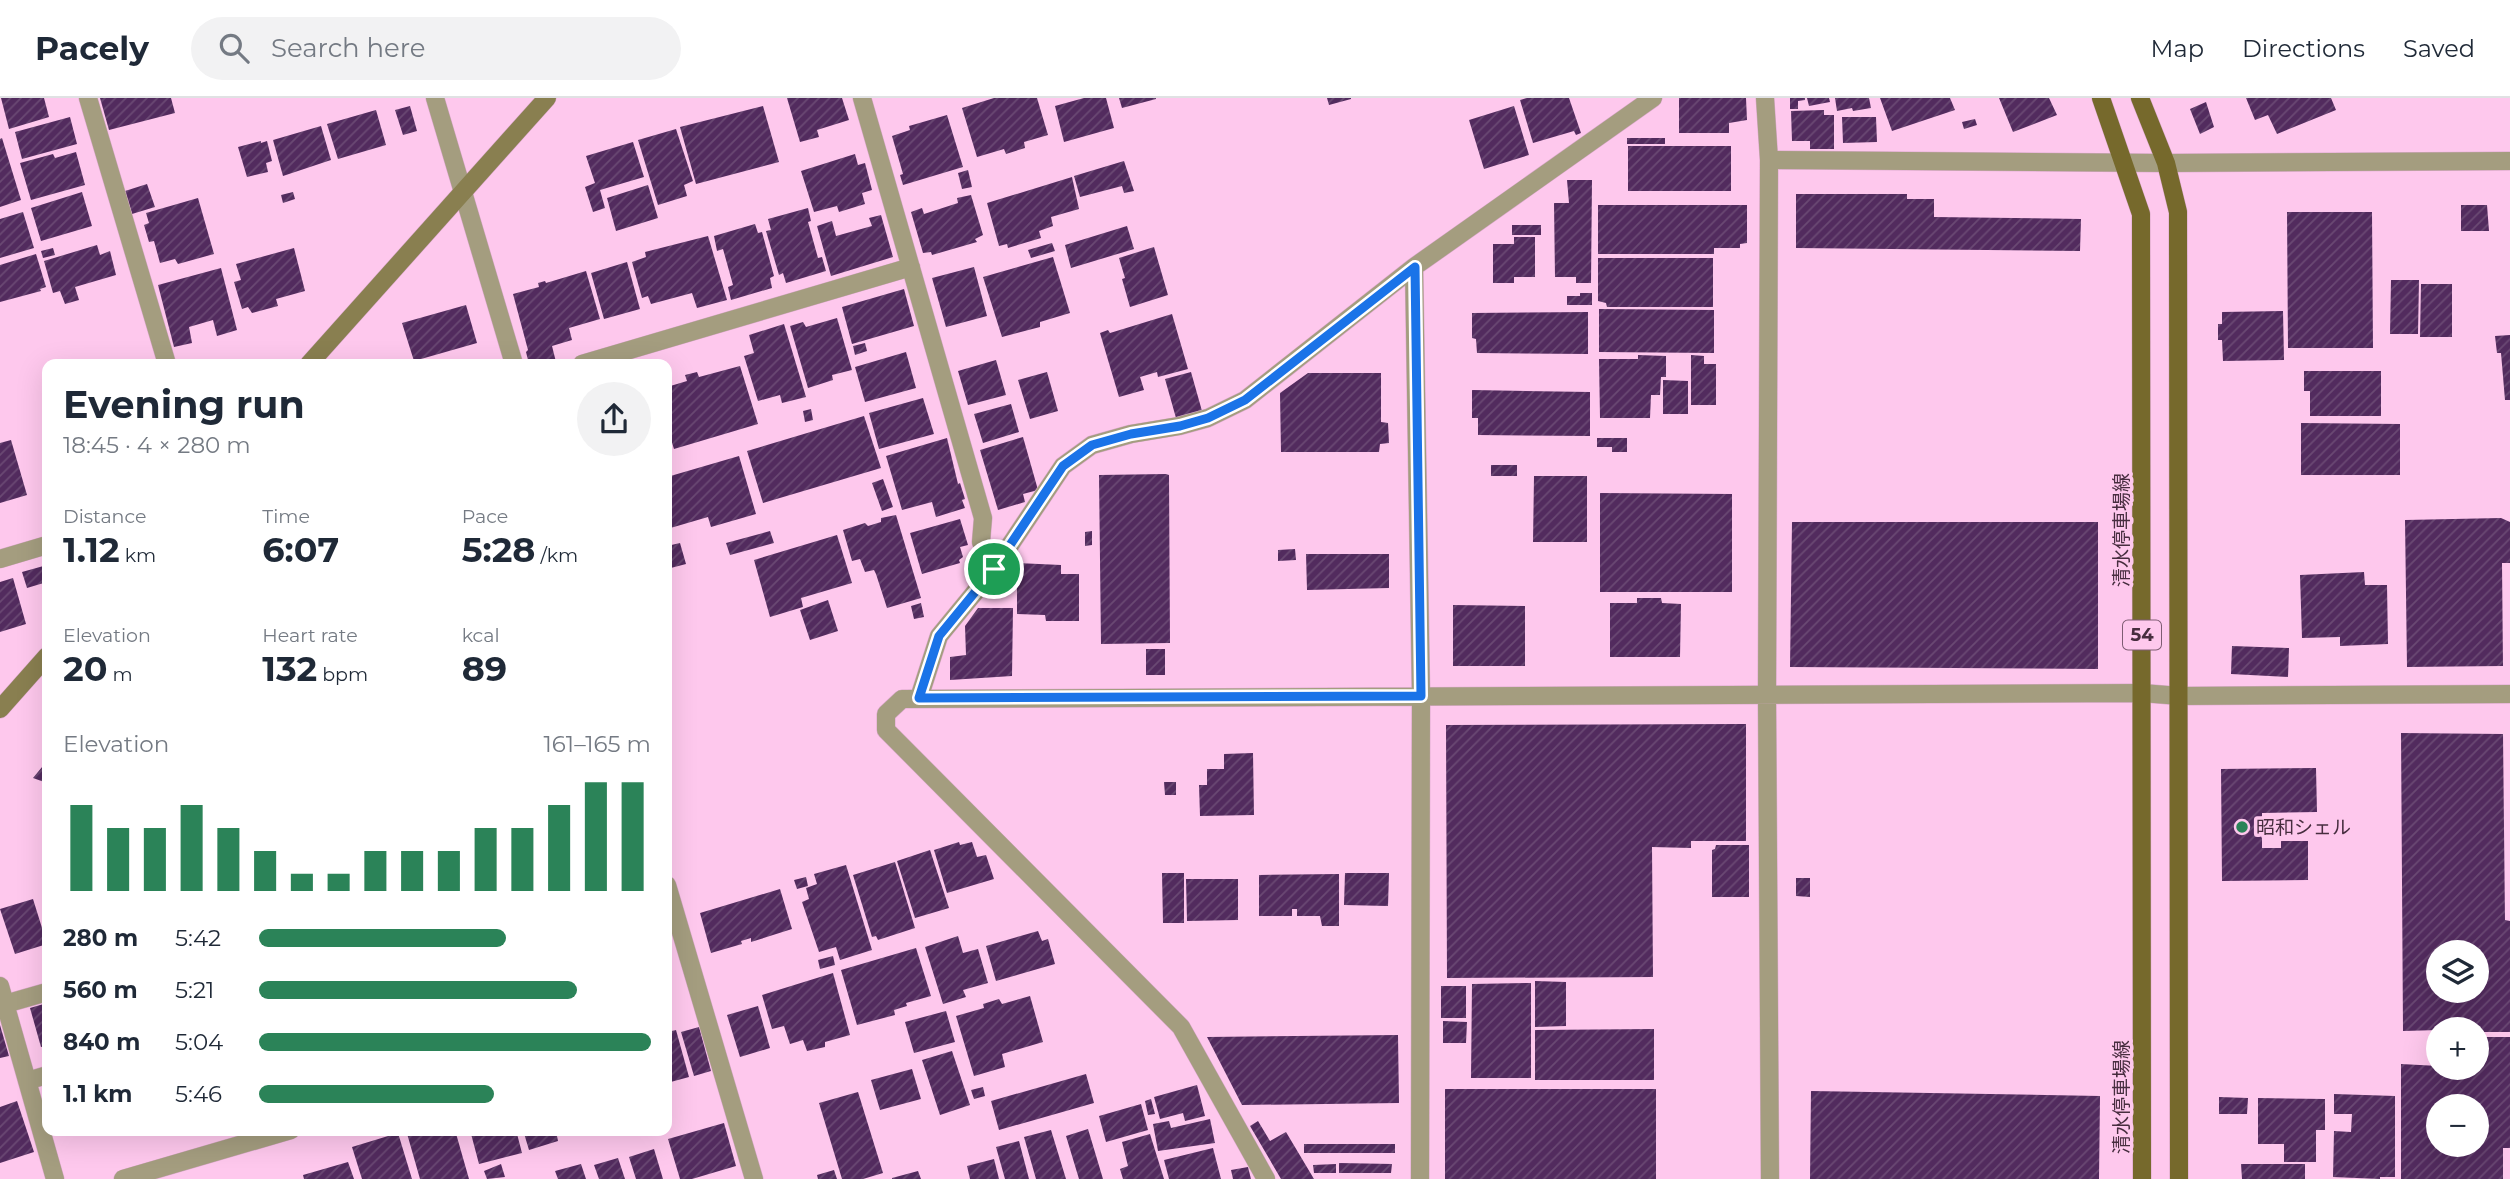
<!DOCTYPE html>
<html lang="en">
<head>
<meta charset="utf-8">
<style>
	body { margin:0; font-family:Montserrat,"Noto Sans JP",sans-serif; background:#f2f2f3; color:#1f2937; height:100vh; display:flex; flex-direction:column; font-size:26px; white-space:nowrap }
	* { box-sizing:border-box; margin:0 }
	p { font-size:23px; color:#747a83 }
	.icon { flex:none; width:38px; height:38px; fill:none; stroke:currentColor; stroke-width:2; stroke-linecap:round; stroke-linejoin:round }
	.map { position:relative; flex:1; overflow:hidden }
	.panel { position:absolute; left:42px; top:261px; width:630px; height:777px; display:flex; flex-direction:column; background:#fff; border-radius:14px; box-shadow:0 7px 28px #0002 }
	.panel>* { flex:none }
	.buttons { position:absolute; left:2426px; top:842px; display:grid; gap:14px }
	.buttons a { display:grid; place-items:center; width:63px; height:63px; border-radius:50%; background:#fff; box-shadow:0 7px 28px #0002; font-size:35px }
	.pin { position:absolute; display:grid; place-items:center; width:60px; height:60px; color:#fff; margin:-30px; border:4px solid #fff; border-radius:50%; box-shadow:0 2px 7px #0007 }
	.round { display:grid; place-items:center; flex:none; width:74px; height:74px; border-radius:37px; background:#f2f2f3 }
	.head { display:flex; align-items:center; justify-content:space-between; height:119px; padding:0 21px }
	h1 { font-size:38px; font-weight:700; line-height:52px }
	.metrics { display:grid; grid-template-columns:repeat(3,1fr); gap:10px; height:119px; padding:7px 21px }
	.metrics div { display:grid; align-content:center }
	.metrics b { font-size:35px; font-weight:700 }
	.metrics small { font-size:19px; font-weight:400 }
	.metrics p { font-size:19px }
	.chart { height:196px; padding:14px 21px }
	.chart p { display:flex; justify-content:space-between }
	.chart svg { width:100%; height:126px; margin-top:7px; stroke:#2b8358; stroke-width:6 }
	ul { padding:0 21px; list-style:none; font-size:23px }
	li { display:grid; grid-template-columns:112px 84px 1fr; align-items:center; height:52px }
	li i { height:18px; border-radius:9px; background:#2b8358 }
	header { display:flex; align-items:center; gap:42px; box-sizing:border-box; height:98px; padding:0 35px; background:#fff; border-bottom:2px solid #e0e1e3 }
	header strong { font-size:33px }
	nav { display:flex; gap:38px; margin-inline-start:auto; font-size:24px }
	.search { width:490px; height:63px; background:#f2f2f3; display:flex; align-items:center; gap:18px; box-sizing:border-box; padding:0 24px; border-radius:38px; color:#747a83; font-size:26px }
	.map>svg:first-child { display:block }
	.building { fill:url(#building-hatch); fill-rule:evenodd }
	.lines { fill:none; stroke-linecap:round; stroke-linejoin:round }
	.street-casing { stroke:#d9a9ca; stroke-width:19 }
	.secondary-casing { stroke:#d9a9ca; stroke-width:19 }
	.primary-casing { stroke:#d9a9ca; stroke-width:19 }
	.street { stroke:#a49d7f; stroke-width:18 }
	.secondary { stroke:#897f50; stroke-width:18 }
	.primary { stroke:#76692c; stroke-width:18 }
	.route-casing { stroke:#fff; stroke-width:14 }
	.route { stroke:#1a73e8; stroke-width:9 }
	.poi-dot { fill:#2b8358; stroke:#fec8ed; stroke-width:2.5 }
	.labels { text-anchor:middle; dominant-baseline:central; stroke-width:7; stroke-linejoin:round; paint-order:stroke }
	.shield { fill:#fec8ed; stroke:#7e5c73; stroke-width:2 }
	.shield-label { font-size:18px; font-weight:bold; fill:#472d3f }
	.street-label { font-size:19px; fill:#472d3f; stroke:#fec8ed }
	.poi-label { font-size:19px; fill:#472d3f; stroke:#fec8ed; text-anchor:start }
</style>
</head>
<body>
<header>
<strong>Pacely</strong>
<div class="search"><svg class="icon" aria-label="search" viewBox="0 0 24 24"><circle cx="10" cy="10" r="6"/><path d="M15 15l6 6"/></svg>Search here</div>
<nav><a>Map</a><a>Directions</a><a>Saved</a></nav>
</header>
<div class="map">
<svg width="2510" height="1081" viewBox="0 0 2510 1081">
	<defs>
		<pattern id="building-hatch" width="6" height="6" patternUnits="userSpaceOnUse" patternTransform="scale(1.75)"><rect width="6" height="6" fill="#522b5e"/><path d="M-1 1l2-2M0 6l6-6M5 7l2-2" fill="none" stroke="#6a4973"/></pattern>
	</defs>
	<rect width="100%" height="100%" fill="#fec8ed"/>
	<!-- building -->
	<path class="building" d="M1 0H44L49 19 9 31Z
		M100 0H171L175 15 109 32Z
		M787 0H842L849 22 817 32 819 39 800 44Z
		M994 0H1037L1048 37 1024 44 1025 50 1006 56 1004 51 977 59 962 10Z
		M1084 0H1106L1114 30 1064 44 1055 8Z
		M1119 0H1156V1L1122 10Z
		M1327 0H1351V1L1329 7Z
		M1527 0H1569L1581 35 1576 37 1574 33 1533 45 1520 2Z
		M1679 0H1746L1747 22 1729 25V35H1679Z
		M1790 0H1805V2L1798 3V11H1790Z
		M1807 0H1829L1830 4 1809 8Z
		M1835 0H1869L1871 10 1853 13 1852 10 1837 13Z
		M1880 0H1950L1955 12 1892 33Z
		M1999 0H2049L2057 17 2013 34Z
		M2246 0H2331L2336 12 2277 36 2268 17 2255 22Z
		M2206 4 2214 29 2200 36 2190 11Z
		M410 8 417 33 403 37 395 12Z
		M763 8 779 64 696 86 680 29Z
		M1514 8 1529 57 1484 71 1469 22Z
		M376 12 386 47 338 61 327 26Z
		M1824 12V17H1834V51H1810V43H1792L1791 13Z
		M947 17 963 69 903 87 900 77 903 76 892 38 910 32 909 28Z
		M70 19 77 46 22 61 15 34Z
		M1842 19H1876L1877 44 1843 45Z
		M1975 21 1977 27 1964 31 1962 24Z
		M321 28 331 62 283 78 273 42Z
		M676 31 693 83 684 87 687 98 658 107 638 42Z
		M2 40 21 102 0 109V41Z
		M1627 40H1665V46H1627Z
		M261 43V45L267 43 272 63 266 65 268 74 247 79 238 49Z
		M633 44 644 79 600 92 605 110 593 114 585 89 595 85 586 58Z
		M1628 48H1731V93H1628Z
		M76 54 85 87 31 102 20 65 53 56 55 60Z
		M855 56 858 67 865 65 872 92 862 95 865 106 839 114 837 108 814 114 801 73Z
		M1124 63 1134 93 1124 95 1122 88 1080 99 1074 78Z
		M968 72 972 89 962 91 958 75Z
		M1072 79 1079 111 1051 119 1053 128 1039 133 1041 140 1008 150 1007 146 999 148 987 105Z
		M1567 82H1592L1591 185H1576V179H1555L1554 105H1569Z
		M147 86 155 109 132 116 125 93Z
		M648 87 658 120 616 133 607 100Z
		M82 94 92 128 41 143 31 110Z
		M293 94 295 101 283 105 281 97Z
		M1796 96H1907V101H1934V119L2081 121 2080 153 1796 150Z
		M971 97 983 137 975 141 977 144 932 157 931 154 923 155 911 114 922 110 924 116 958 105 957 100Z
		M198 100 214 156 178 166 175 161 160 165 154 143 149 144 144 127 149 125 146 115Z
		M1598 107H1747V145L1740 146V150H1714V156H1598Z
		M2461 107H2487L2489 133H2461Z
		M808 110 811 123 808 124 818 160 822 159 826 173 786 185 783 175 779 177 766 133 771 132 768 121Z
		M23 114 34 150 0 160V121Z
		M2287 114H2372L2373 250H2288Z
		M881 117 893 159 831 178 817 128 832 123 836 138 872 128 869 120Z
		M755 126 758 135 762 134 774 178 770 180 772 190 731 202 728 189 733 187 723 151 717 153 714 138Z
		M1512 127H1541V137H1512Z
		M1127 128 1134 151 1071 170 1065 147Z
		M708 138 727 202 697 210 692 195 651 206 648 198 642 200 632 164 646 159 645 154Z
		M1514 139H1535V179H1514V185H1493V146H1514Z
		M1052 145 1055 153 1031 160 1028 152Z
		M97 147 100 157 110 153 116 177 75 189 79 202 65 206 60 193 53 195 44 163Z
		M1154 149 1168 197 1130 209 1122 181 1125 180 1119 160Z
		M53 150 55 157 43 160 41 153Z
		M294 150 305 193 276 201 278 208 252 215 248 209 242 211 234 184 241 182 236 166Z
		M36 156 46 189 40 191 41 193 0 204V167Z
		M1053 159 1070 215 1040 224V229L1002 239 983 179Z
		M1598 160H1713V209H1607L1606 205 1598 203Z
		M627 164 640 211 604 221 591 175Z
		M974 169 987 218 946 229 932 180Z
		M221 170 237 232 217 238 213 222 189 229 192 245 174 249 158 187Z
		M586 173 600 221 569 230 572 242 552 248 556 264 529 266 526 254 528 252 513 196 539 189 538 185 545 183 546 185Z
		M2391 182H2419L2418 236H2390Z
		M2421 186H2452V239H2420Z
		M904 191 914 228 852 246 842 209Z
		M1580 195H1592V207H1567V198H1580Z
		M466 207 477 245 414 263 402 225Z
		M1599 211 1714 212V255L1599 254Z
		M2283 213 2284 262 2223 263 2222 242H2218V226H2222V214Z
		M1588 214V256L1477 255 1476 241 1472 240V215Z
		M1172 216 1188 271 1158 279 1157 274 1140 279 1144 292 1119 299 1100 235 1108 232 1110 235Z
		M837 220 852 272 832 277 833 282 808 290 790 228 803 224 806 229Z
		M784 226 806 299 782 305 780 297 758 303 744 258 754 255 749 237Z
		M2510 237V302H2505L2501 255H2497L2495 238Z
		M865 245 867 253 855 257 853 248Z
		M906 254 916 290 865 304 855 269Z
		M1638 257 1666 258V279H1661L1660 297H1651L1650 320H1600L1599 261H1638Z
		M1691 257 1704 258V266H1716V307H1691Z
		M996 262 1006 297 968 307 958 273Z
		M740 268 758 326 674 351 667 329V289L687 283 685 277 697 274 699 279Z
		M2304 273H2381V318H2310V293H2304Z
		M1047 274 1058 313 1030 321 1018 282Z
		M1191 274 1202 313 1176 320 1165 281Z
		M1308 275H1381V324L1388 325 1389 345 1380 346 1379 354H1281L1280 295Z
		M1663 282 1688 283V316H1663Z
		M1472 292 1590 294V338L1478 337V320H1472Z
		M923 300 934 336 879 351 869 315Z
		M1011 306 1019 334 983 345 974 316Z
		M811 311 813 322 805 324 803 313Z
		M864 318 881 370 763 405 747 353Z
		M2301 325 2400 326V377H2301Z
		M1023 339 1038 392 1023 396 1025 404 998 412 980 352Z
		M947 340 958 386 960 385 965 401 962 402 965 410 936 419 932 404 902 412 886 358Z
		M1597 340H1627V354H1612V349H1597Z
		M11 342 27 397 0 405V345Z
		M739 358 756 416 711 429 708 419 667 431V379Z
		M1491 367H1517V378H1491Z
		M1166 376 1169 377 1170 545 1101 546 1099 377Z
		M1534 378H1587V444H1533Z
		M883 381 893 409 882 413 872 385Z
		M1600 395 1732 396V494H1600Z
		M896 417 921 500 887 510 876 476 874 472 865 474 860 461 852 463 843 432 865 425 868 428 881 424V420Z
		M2501 420 2510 424V465H2502L2503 568 2407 569 2405 422Z
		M960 421 968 447 960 449 963 459 959 462 960 465 922 476 910 435Z
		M1792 424H2098V571L1790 569Z
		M770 433 774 445 730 457 726 445Z
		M1092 433V447L1085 448V434Z
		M837 437 852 485 801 500 803 509 770 519 754 462Z
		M680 445 686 466 667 471V448Z
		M1295 451 1296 462 1278 463V452Z
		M1306 456H1389V490L1307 492Z
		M1017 465 1061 467V476H1079V523H1046L1045 517 1017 516Z
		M47 467V484L27 490 22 474Z
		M2364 474 2365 487H2387L2388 546 2340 548V539L2302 540 2300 477Z
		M13 480 26 526 0 534V484Z
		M1637 500H1661L1662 505 1681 506 1680 559H1610V505H1637Z
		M828 502 838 533 810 542 800 512Z
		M921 505 924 519 914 521 911 508Z
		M1453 507 1525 508V568H1453Z
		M978 510H1013L1012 578 950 582V559L966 557 965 528Z
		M2232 548 2289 550 2288 579 2231 576Z
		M1146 551H1165V577H1146Z
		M1746 626V743H1691V750L1652 749 1653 879 1447 880 1446 627Z
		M2401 635 2503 636 2505 822 2510 823V934H2476V931L2403 933ZM2438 854H2476V892H2438Z
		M1253 655 1254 717 1200 718 1199 687H1207V671H1224V656Z
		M47 663V685L33 680Z
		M2316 670 2317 714 2262 715V750H2281V743H2308V782L2222 783 2221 671Z
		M1164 684H1176V697H1165Z
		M959 744 960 747 972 744 977 759 986 757 994 781 947 795 934 752Z
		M1716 747H1749V799H1712V752L1715 751Z
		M930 752 949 810 915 820 897 763Z
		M895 764 915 830 878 842 876 838 872 839 853 777Z
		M846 767 872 852 840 862 836 849 819 854 802 804 809 801 806 790 817 786 814 776Z
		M1162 775H1184V825H1163Z
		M1345 775H1389L1388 808 1344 807Z
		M1339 776V828H1322L1320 818H1297V811H1292V818H1259V777Z
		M806 779 808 788 797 791 794 782Z
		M1796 780H1810V799L1796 798Z
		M1186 781H1238V822L1187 823Z
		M780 791 792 831 751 844V840L741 843 742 846 711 855 700 815Z
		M33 801 47 846 15 856 0 811Z
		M1038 833 1042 843 1048 841 1055 866 996 883 986 848Z
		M958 838 963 855 978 851 988 885 963 892 966 899 943 906 925 849Z
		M916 850 931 898 906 905 907 908 894 912 895 917 857 927 841 872Z
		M833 858 835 867 820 871 818 862Z
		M833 875 850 937 825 944V949L807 953 803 942 790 946 784 928 772 931 762 897Z
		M1535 883 1566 884V928L1535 929Z
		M1531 885V980H1471L1472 886Z
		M1441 888H1466V920H1441Z
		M1030 898 1043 944 1002 956 1005 969 974 978 956 918 984 910 983 906 999 901 1002 906Z
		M47 905V948L41 949 30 910Z
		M758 908 770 950 740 959 727 917Z
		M946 913 955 944 914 955 905 924Z
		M1443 923 1467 924 1466 945H1443Z
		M0 927 9 958 0 960Z
		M699 929 711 973 694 978 681 934Z
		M1654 931V982H1535V932Z
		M676 932 689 979 667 985V934Z
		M1398 937 1399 1005 1242 1007 1207 939Z
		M2476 939H2510V1050H2503V1081H2401V966L2476 970ZM2438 1008H2476V1046H2438Z
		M952 953 970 1007 940 1017 922 962Z
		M912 971 921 1001 880 1012 871 982Z
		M1086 976 1094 1005 999 1032 991 1003Z
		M1197 987 1205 1018 1185 1023 1183 1015 1160 1021 1154 999Z
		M983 989 985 998 974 1001 971 992Z
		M1445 991H1656V1081H1445Z
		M1811 993 2100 998 2099 1081H1810Z
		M858 994 883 1075 863 1081H842L819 1005Z
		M2334 996 2395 998V1079H2380V1081L2333 1079 2334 1033 2351 1034 2352 1016H2334Z
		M2219 999 2248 1000 2247 1016H2219Z
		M2258 1000 2325 1001V1032H2316V1064H2284V1046H2258Z
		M1151 1001 1155 1016 1148 1017 1145 1003Z
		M17 1003 34 1054 0 1065V1009Z
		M1141 1006 1148 1032 1106 1044 1099 1018Z
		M1210 1021 1215 1045 1158 1053 1153 1026 1169 1023 1171 1030Z
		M1258 1023 1270 1043 1286 1034 1314 1081H1281L1250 1028Z
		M724 1025 736 1068 692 1081H680L668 1041Z
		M1088 1031 1103 1081H1079L1066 1038Z
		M406 1032H455L469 1081H420Z
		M470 1032H516L522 1055 479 1066Z
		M523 1032H573V1033L557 1038 558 1043 529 1052Z
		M1051 1032 1066 1081H1036L1024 1039Z
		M398 1035 412 1081H362L352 1049Z
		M1150 1036 1164 1081H1123L1120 1071 1128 1068 1122 1044Z
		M1019 1043 1029 1081H1005L996 1049Z
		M1304 1046H1395V1055H1304Z
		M1213 1050 1221 1081H1169L1164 1062Z
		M654 1051 663 1081H636L629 1059Z
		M618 1060 625 1081H599L594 1067Z
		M994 1061 999 1081H970L967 1068Z
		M348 1064 354 1081H304L303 1077Z
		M1339 1065 1392 1066 1391 1075H1339Z
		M501 1066 505 1079 487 1081 484 1073Z
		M581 1066 586 1081H558L555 1073Z
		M1336 1066V1075H1314L1313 1067Z
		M2241 1066H2305V1081H2242Z
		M1248 1069 1251 1081H1233L1231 1072Z
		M834 1072 837 1081H818L817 1077Z
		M918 1073 921 1081H892V1080Z"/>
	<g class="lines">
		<defs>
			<path id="street" d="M88 0 167 266
				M435 0 514 266
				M862 0 983 420 981 444 994 471 939 538 919 600
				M1765 0 1769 62
				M582 266 911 169
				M0 461 47 447
				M994 471 1063 368 1092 347 1131 336 1179 328 1208 320 1245 302 1414 169
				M667 787 754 1081
				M0 888 55 1081
				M5 906 47 894
				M27 983 47 977
				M123 1081 291 1032
				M1266 1081 1181 929 886 632V616L902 601 2142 595 2180 598 2510 596
				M1420 1081 1421 598 1414 169 1653 0
				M1770 1081 1767 598 1769 62 2166 65 2510 63"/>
			<path id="secondary" d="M309 266 547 0
				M0 611 47 558"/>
			<path id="primary" d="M2101 0 2141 116 2142 1081
				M2140 0 2166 65 2178 114 2179 1081"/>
		</defs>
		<!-- street casing -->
		<use href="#street" class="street-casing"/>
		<!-- secondary casing -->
		<use href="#secondary" class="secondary-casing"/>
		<!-- primary casing -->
		<use href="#primary" class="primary-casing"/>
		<!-- street -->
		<use href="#street" class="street"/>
		<!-- secondary -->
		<use href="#secondary" class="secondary"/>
		<!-- primary -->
		<use href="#primary" class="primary"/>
	</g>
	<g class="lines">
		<defs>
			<path id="route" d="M1415 169 1421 598 919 600 939 538 994 471 1063 368 1092 347 1131 336 1180 328 1208 320 1245 302Z"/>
		</defs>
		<!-- route casing -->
		<use href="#route" class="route-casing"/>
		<!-- route -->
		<use href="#route" class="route"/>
	</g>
	<!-- markers -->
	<circle class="poi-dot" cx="2242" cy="729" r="7"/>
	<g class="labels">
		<!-- shield labels -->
		<rect class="shield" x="2123" y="522.5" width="38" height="29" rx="5"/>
		<g class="shield-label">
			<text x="2142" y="537">54</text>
		</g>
		<!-- street labels -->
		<g class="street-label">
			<text transform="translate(2121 432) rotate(-90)">清水停車場線</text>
			<text transform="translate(2121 999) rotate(-90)">清水停車場線</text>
		</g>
		<!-- poi labels -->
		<g class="poi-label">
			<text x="2256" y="729">昭和シェル</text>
		</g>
	</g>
</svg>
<div class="buttons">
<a><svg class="icon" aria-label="layers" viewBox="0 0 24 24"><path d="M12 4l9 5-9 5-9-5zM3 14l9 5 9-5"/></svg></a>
<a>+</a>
<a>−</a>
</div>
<div class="pin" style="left:994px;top:471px;background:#1e9e55"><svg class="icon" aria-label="arrive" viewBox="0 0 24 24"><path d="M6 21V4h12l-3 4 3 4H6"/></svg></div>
<section class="panel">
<div class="head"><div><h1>Evening run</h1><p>18:45 · 4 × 280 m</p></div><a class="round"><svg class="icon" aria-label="share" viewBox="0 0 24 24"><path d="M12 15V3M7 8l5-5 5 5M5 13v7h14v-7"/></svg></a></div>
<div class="metrics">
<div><p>Distance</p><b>1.12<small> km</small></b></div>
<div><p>Time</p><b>6:07</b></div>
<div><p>Pace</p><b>5:28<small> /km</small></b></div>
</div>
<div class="metrics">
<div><p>Elevation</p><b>20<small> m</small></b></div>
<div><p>Heart rate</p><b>132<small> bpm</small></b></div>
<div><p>kcal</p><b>89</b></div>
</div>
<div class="chart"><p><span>Elevation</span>161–165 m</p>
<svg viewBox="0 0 160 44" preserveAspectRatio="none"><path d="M5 44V14M15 44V22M25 44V22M35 44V14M45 44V22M55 44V30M65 44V38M75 44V38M85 44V30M95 44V30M105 44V30M115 44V22M125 44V22M135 44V14M145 44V6M155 44V6"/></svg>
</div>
<ul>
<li><b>280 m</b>5:42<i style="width:63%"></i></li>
<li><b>560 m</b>5:21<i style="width:81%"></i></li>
<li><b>840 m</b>5:04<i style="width:100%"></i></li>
<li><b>1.1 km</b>5:46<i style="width:60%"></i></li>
</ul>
</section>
</div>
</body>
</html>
